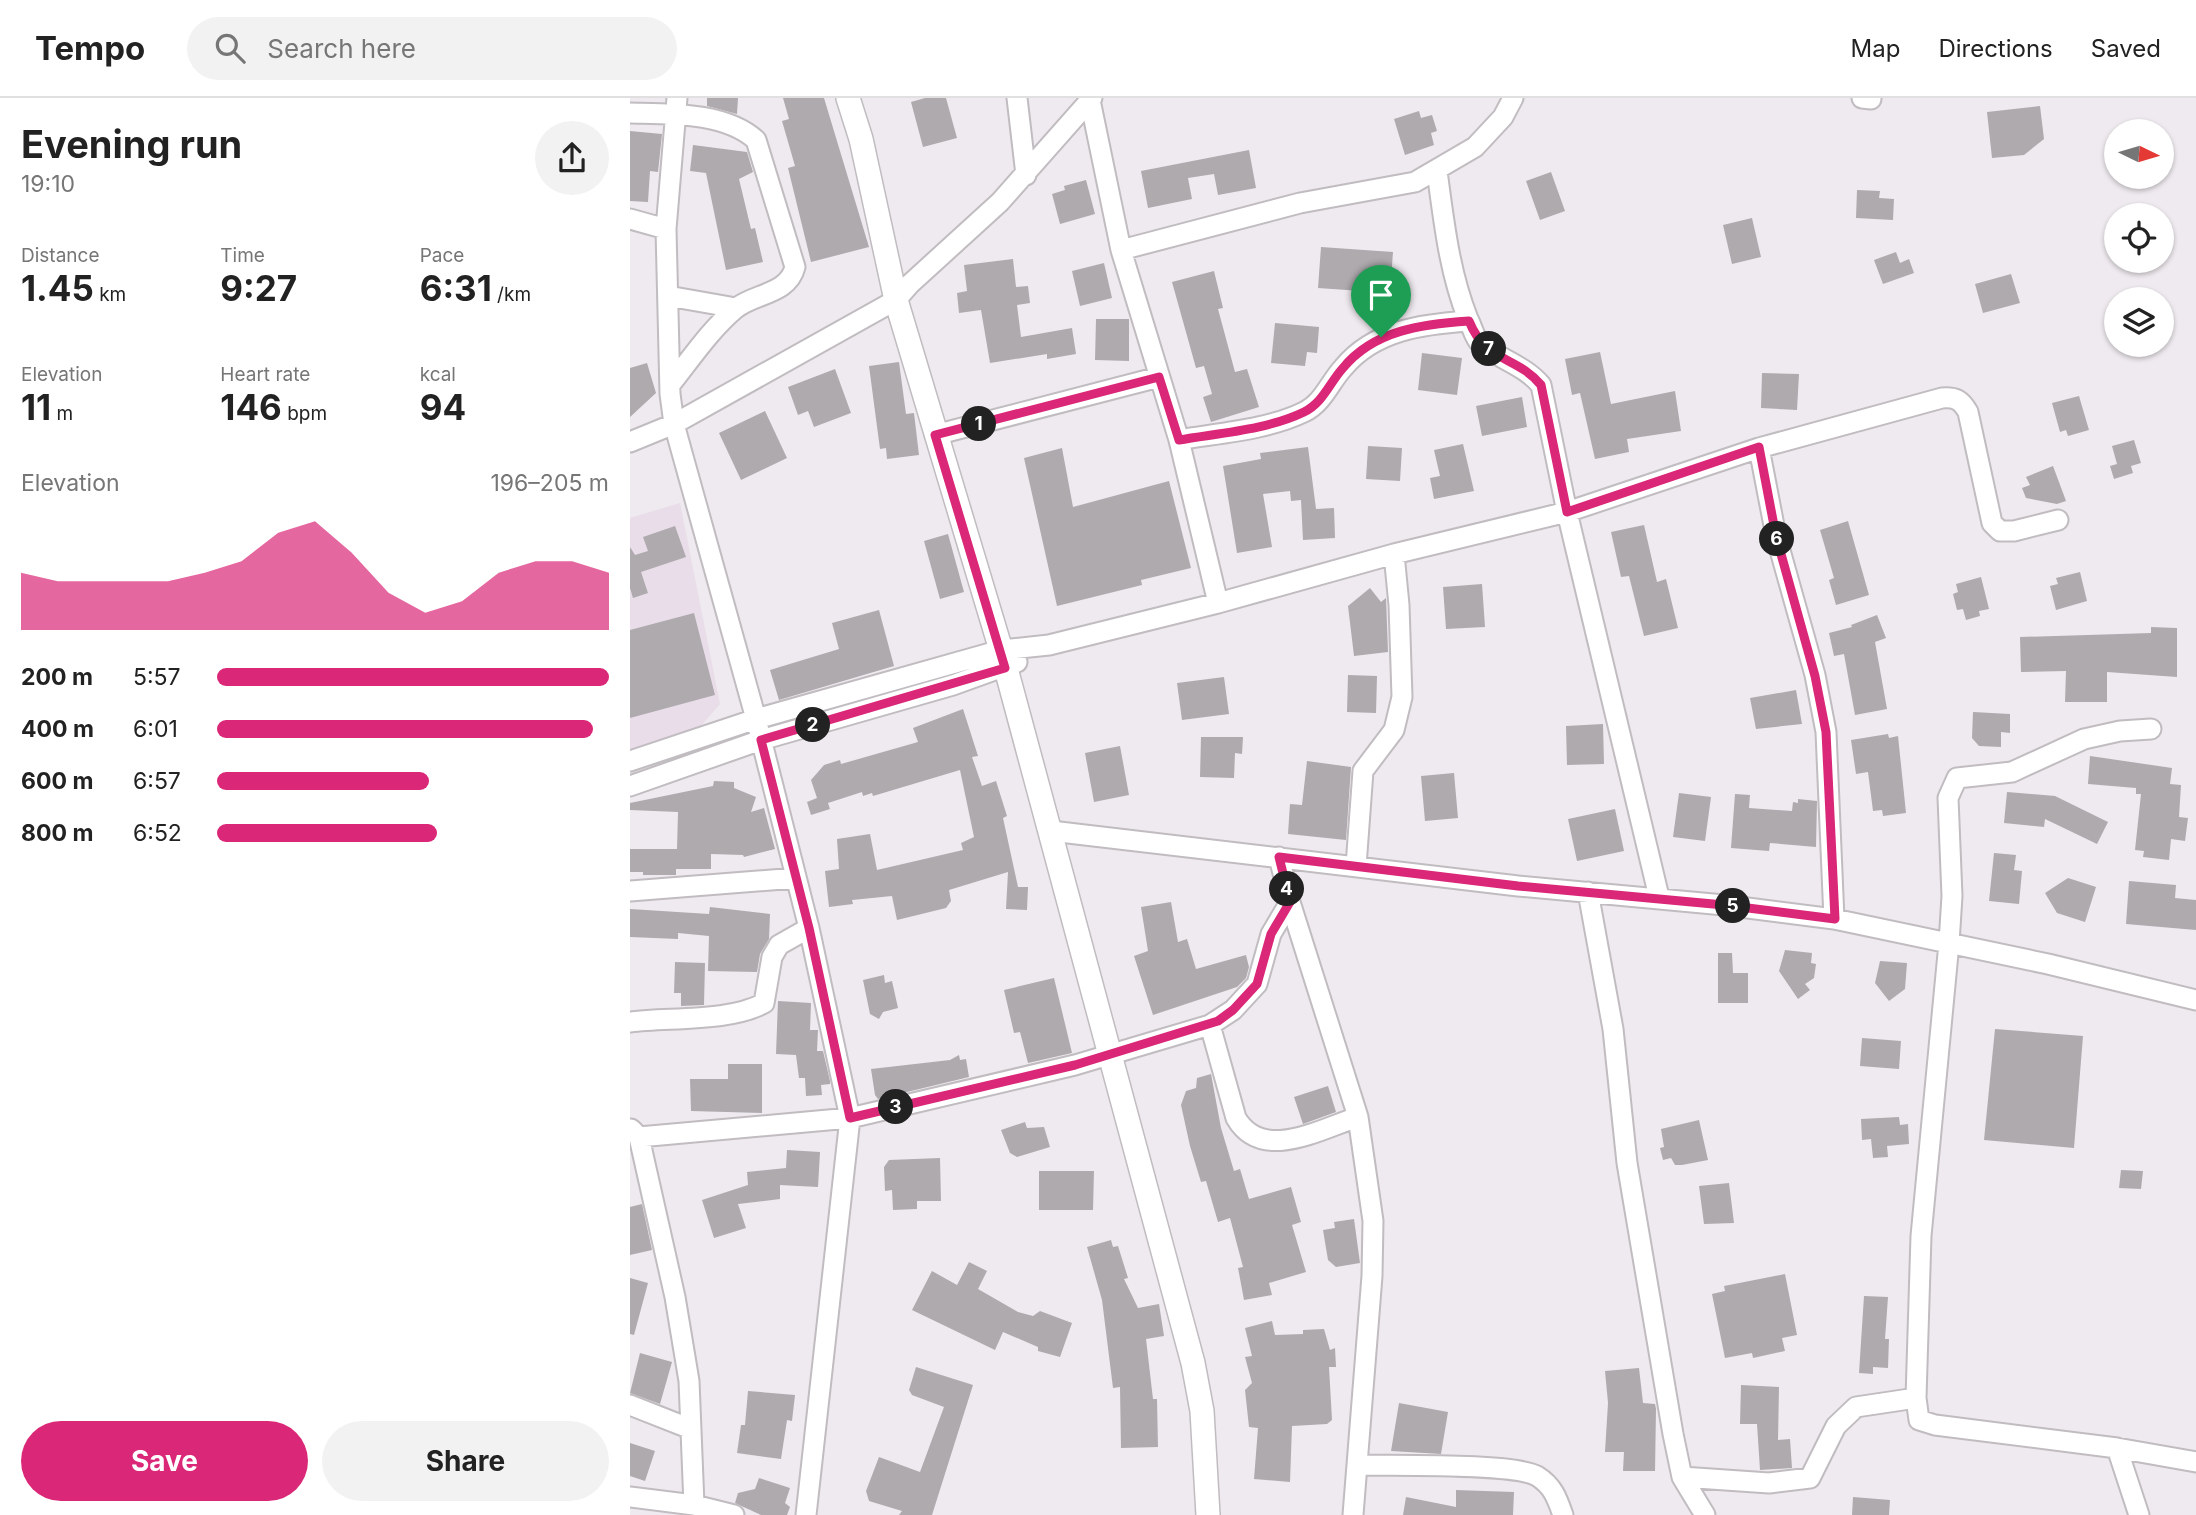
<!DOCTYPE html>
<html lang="en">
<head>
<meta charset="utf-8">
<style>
	body { margin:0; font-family:Inter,sans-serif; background:#f2f2f2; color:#222; height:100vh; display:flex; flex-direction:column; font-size:26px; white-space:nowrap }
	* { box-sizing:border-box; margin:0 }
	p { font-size:23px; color:#767676 }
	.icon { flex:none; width:38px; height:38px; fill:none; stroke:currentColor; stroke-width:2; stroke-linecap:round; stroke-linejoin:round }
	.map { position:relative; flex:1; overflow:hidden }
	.side { display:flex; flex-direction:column; background:#fff; width:630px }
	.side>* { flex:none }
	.needle { width:46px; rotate:95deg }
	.fabs { position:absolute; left:1474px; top:21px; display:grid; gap:14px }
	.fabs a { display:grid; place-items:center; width:70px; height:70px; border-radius:50%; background:#fff; box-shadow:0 2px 5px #0004; font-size:35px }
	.pin { position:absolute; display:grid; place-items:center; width:60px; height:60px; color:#fff; margin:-72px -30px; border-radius:50% 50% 50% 0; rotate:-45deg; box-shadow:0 0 7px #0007 }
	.pin .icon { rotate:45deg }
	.km { position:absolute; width:35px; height:35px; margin:-18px; border-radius:50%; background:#222; color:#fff; font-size:19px; line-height:35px; text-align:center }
	.round { display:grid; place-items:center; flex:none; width:74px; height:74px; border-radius:37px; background:#f2f2f2 }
	.headline { display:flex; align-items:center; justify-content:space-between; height:119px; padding:0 21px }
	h1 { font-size:38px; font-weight:700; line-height:52px }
	.figures { display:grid; grid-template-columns:repeat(3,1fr); gap:10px; height:119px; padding:7px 21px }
	.figures div { display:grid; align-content:center }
	.figures b { font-size:35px; font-weight:700 }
	.figures small { font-size:19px; font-weight:400 }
	.figures p { font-size:19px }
	.chart { height:196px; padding:14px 21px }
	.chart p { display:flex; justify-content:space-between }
	.chart svg { width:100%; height:126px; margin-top:7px; fill:#db2777; opacity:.7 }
	.action { display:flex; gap:14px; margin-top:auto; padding:14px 21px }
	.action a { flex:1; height:80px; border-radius:42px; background:#db2777; color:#fff; font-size:28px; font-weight:700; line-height:80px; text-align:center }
	.action a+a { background:#f2f2f2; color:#222 }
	ul { padding:0 21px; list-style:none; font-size:23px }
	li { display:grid; grid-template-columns:112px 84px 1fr; align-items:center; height:52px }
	li i { height:18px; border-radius:9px; background:#db2777 }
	header { display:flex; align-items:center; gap:42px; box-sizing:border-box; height:98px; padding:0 35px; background:#fff; border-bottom:2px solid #e0e0e0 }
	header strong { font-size:33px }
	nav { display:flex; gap:38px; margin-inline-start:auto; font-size:24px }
	.search { width:490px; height:63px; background:#f2f2f2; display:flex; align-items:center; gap:18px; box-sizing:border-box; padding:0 24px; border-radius:38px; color:#767676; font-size:26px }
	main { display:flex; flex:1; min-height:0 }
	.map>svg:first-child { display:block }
	.built { fill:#e8dde8 }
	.building { fill:#aeaaae }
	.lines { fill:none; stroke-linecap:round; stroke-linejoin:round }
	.minor-casing { stroke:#c0bcc0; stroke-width:23 }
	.major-casing { stroke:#c0bcc0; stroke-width:26 }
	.minor { stroke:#fff; stroke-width:19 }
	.major { stroke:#fff; stroke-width:23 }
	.route-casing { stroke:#fff; stroke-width:14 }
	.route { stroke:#db2777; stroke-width:9 }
</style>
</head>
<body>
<header>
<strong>Tempo</strong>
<div class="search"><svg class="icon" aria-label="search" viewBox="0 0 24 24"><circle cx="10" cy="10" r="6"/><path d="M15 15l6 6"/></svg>Search here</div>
<nav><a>Map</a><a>Directions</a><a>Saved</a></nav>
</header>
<main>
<section class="side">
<div class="headline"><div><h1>Evening run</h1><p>19:10</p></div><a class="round"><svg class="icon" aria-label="share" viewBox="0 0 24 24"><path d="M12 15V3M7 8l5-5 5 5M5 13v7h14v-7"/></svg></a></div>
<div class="figures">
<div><p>Distance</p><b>1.45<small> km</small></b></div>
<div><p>Time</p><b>9:27</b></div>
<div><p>Pace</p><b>6:31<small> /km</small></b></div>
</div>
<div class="figures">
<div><p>Elevation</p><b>11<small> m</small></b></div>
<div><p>Heart rate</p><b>146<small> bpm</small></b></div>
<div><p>kcal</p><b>94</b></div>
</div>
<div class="chart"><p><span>Elevation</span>196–205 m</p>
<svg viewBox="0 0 160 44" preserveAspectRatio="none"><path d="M0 44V24L10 27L20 27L30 27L40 27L50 24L60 20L70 10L80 6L90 17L100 31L110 38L120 34L130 24L140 20L150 20L160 24V44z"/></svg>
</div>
<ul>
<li><b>200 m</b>5:57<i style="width:100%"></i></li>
<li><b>400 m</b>6:01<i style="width:96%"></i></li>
<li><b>600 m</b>6:57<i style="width:54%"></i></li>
<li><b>800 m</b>6:52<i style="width:56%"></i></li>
</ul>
<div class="action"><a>Save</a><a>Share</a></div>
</section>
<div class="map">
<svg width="1566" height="1417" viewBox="0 0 1566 1417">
	<rect width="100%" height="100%" fill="#efeaef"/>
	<!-- built -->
	<path class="built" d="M50 405 90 606 69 630 0 657V420Z"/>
	<!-- building -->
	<path class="building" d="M77 0H108L107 16 77 8Z
		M153 0H194L239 149 181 164 158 70 165 68 152 23 159 21Z
		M295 0H316L327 40 293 49 281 4Z
		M1410 8 1414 41 1394 57 1362 60 1357 14Z
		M789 13 791 20 802 17 807 33 801 35 804 47 775 57 764 21Z
		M0 33 32 36 28 74 20 73 18 104 0 103Z
		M63 47 117 54 123 74 109 81 121 131 125 130 133 164 96 172 76 75 60 73Z
		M619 52 626 90 588 97 584 76 558 80 562 101 518 110 511 73Z
		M921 74 935 113 910 122 896 83Z
		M456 82 465 116 430 126 422 96 435 92 434 88Z
		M1227 92 1250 93 1249 100 1264 101 1263 122 1226 120Z
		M1122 120 1131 159 1102 166 1093 127Z
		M691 149 763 154 760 195 688 190Z
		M1266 154 1270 165 1279 161 1284 175 1253 186 1244 162Z
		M383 161 386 189 398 188 400 205 387 207 391 239 442 230 446 256 417 261V256L360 265 351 212 329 215 327 195 337 193 334 167Z
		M474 165 482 200 450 208 442 173Z
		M584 173 593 210 588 211 605 274 617 271 629 309 581 324 573 299 582 296 574 268 566 270 542 184Z
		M1381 176 1390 205 1353 215 1345 186Z
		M466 221H499V263L465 262Z
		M645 225 689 229 687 255 677 254 675 268 641 265Z
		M970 254 981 306 1045 293 1051 333 997 341 999 354 965 361 950 295 942 297 935 261Z
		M792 255 832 260 827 297 788 292Z
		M269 264 276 316 284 315 289 357 257 361 256 350 250 351 239 268Z
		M17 265 26 295 0 319V270Z
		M205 271 221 315 184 329 178 313 168 317 158 289Z
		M1132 275 1169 276 1167 312 1131 310Z
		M1449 298 1459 332 1438 338 1436 332 1430 334 1422 305Z
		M892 299 897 329 852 338 846 308Z
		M135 313 157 360 111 382 89 335Z
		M1504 342 1511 365 1501 368 1503 375 1484 381 1480 368 1487 366 1482 348Z
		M833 346 844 393 804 401 800 380 810 378 804 352Z
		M738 348 772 350 770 383 736 381Z
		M678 349 686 411 704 410 705 440 673 442 671 402 661 403 660 393 633 396 642 449 607 455 593 368 631 361 630 355Z
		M432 350 443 409 539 383 561 470 511 482 512 487 427 508 394 360Z
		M1423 368 1436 403 1427 406 1396 400 1392 390 1400 387 1396 379Z
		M1218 423 1239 497 1206 507 1199 482 1204 480 1190 432Z
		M1014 427 1027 484 1036 481 1048 530 1014 538 999 478 991 479 981 434Z
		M45 428 56 459 11 474 18 495 3 500 0 490V449L5 457 18 453 13 439Z
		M318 436 334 494 310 501 294 443Z
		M1450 474 1457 503 1426 512 1420 488 1428 486 1426 480Z
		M1351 479 1359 511 1349 513 1350 518 1336 522 1333 511 1327 512 1323 496 1328 494 1326 486Z
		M852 486 855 529 816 531 813 489Z
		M740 490 751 504 756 500 758 554 724 558 718 508Z
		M249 512 264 568 149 602 140 572 209 551 202 525Z
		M64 515 85 597 0 620V532Z
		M1247 517 1256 540 1245 544 1257 611 1225 617 1214 556 1204 558 1199 535 1222 529 1221 527Z
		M1521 529 1547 530V579L1477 574V604H1435L1436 573 1391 574 1390 539 1521 535Z
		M718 577 747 578 746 615 717 614Z
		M594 579 599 616 552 622 547 585Z
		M1166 592 1172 626 1126 631 1120 600Z
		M333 611 348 658 342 659 352 688 366 683 377 718 373 720 388 789H398L397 812 376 811 378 774 319 792 321 803 316 810 267 822 262 798 222 802 223 806 199 809 195 773 209 771 207 741 240 736 247 772 333 752 331 745 344 739 330 672 243 698 242 695 233 698 232 694 198 705 200 711 181 717 177 704 187 700 181 682 194 667 210 662 211 666 288 644 283 630Z
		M1343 614 1380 616V635L1371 634V649L1349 648 1342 640Z
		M973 626 974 666 937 667 936 628Z
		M1258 636 1259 640 1268 638 1276 715 1253 718 1252 712 1243 713 1238 674 1226 676 1221 642Z
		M571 639H613L612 656 605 655 604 680 570 679Z
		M490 648 499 697 464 704 455 655Z
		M1460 658 1542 670 1540 686 1551 687 1549 719 1558 720 1555 743 1541 741 1539 762 1513 759 1514 753 1505 752 1511 696H1506V690L1458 686Z
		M677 663 721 669 716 742 658 736 660 706 672 707Z
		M824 675 828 720 795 723 791 678Z
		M84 683 104 684V690L126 699 121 714 134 710 145 751 114 759 113 757 81 756V771H46V777H13V774H0V751H47L48 714 0 712V705L83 688Z
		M1377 694 1425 698 1478 724 1467 746 1415 721 1414 729 1374 725Z
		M1049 695 1081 699 1075 743 1043 739Z
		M1105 696 1120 697 1119 710 1162 713 1163 704 1168 705V701L1187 703 1186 749 1140 745 1139 753 1101 750Z
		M985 711 994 753 947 763 938 721Z
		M1364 755 1386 757 1384 772 1392 773 1389 806 1359 803Z
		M1438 780 1466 789 1455 824 1427 815 1415 795Z
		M1499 783 1546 787 1545 800 1566 802V832L1496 826Z
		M541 804 548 844 557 841 566 871 616 857 619 869 616 880 607 889 523 917 504 858 518 853 511 809Z
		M80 809 140 816 139 841 130 856 127 874 78 873 79 838 48 835V841L0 839V811L79 816Z
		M1155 852 1182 855 1181 865 1186 866 1184 880 1175 886 1180 892 1168 901 1149 873Z
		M1088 855H1102L1103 875H1118V905H1088Z
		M1250 863 1277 865 1275 891 1259 903 1245 885Z
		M45 864 75 865 74 907 51 908V895H44Z
		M254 877 255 885 262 883 268 910 253 914 249 921 240 916 233 882Z
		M424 880 442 955 398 965 390 934 384 935 374 892Z
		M148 903 181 905 180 932H188L187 953H193L200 983V986L191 987 192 997 176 998 175 980H169L166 957 146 956Z
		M1365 931 1453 938 1444 1050 1354 1042Z
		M1232 940 1271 943 1269 971 1230 968Z
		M329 957 330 962 336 961 339 979 248 1001 245 997 241 971 320 962Z
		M98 966H132V1015L61 1013 60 981H98Z
		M581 976 591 1030 604 1073 610 1071 619 1101 661 1089 671 1124 662 1127 676 1174 639 1185 642 1197 614 1202 608 1170 613 1169 600 1120 588 1124 576 1083 571 1084 560 1048 551 1007 556 993 566 990 567 980Z
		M698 988 706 1014 673 1026 664 999Z
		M1269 1019 1270 1027 1278 1026 1279 1046 1257 1048 1258 1059 1243 1060 1241 1041 1232 1042 1231 1021Z
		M1069 1022 1078 1062 1052 1067H1045L1041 1060 1033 1062 1030 1050 1034 1049 1031 1031Z
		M395 1024 397 1030 414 1029 420 1049 387 1059 380 1055 371 1032Z
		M157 1052 190 1054 188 1089 150 1087V1101L108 1106 116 1130 84 1140 72 1102 118 1087 117 1074 156 1070Z
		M310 1060 311 1103H287V1111L263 1112 262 1092 255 1093 254 1069 259 1062Z
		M1491 1072 1513 1073 1511 1091 1489 1090Z
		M409 1073H464L463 1112H409Z
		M1099 1085 1104 1125 1074 1126 1069 1088Z
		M12 1106 22 1152 0 1157V1109Z
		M724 1121 730 1165 706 1169 698 1162 693 1132 705 1130 704 1124Z
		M481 1142 483 1149 488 1148 498 1180 494 1181 508 1210 529 1206 534 1238 516 1241 523 1301H527L528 1349 491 1350 490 1289 483 1290 472 1202 457 1149Z
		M339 1164 357 1173 348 1191 388 1214 403 1218 410 1213 442 1225 430 1259 408 1253V1249L373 1234 365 1252 282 1212 302 1173 327 1187Z
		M1155 1176 1167 1237 1152 1240 1155 1253 1123 1260 1122 1255 1095 1260 1082 1196 1095 1193 1094 1188Z
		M0 1180 18 1185 4 1237 0 1236Z
		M1234 1198 1258 1199 1255 1241H1259L1258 1270 1243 1269V1276L1229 1275Z
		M642 1223 645 1237 673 1236V1232L694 1231 700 1252 705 1250 706 1269H699L702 1322 697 1326 662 1328 660 1384 624 1381 628 1330 619 1329 615 1292 622 1285 615 1259 622 1258 615 1230Z
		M10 1255 42 1264 30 1306 0 1295Z
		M286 1269 343 1287 302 1417H269L272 1413 239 1403 236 1393 249 1359 290 1374 314 1309 282 1297 279 1292Z
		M1009 1270 1013 1305 1025 1306 1026 1311 1025 1373H993L994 1354H975L978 1305 975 1273Z
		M1111 1287 1149 1289 1148 1342 1160 1341 1162 1370 1130 1372 1127 1326H1110Z
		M118 1293 165 1297 162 1323 157 1322 151 1361 107 1355 111 1327H115Z
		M769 1305 818 1314 811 1356 761 1353Z
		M0 1345 25 1353 15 1383 0 1378Z
		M129 1380 160 1390 155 1405 160 1409 157 1417H131L105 1405 108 1395 125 1391Z
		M826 1392 884 1394 883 1417H773L776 1399 826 1409Z
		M1223 1399 1260 1402 1259 1417H1222Z"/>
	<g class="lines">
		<defs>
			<path id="minor" d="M47 0 36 131 40 296 44 326 126 621 179 830 220 1020 176 1417
				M387 0 396 77
				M1232 0 1241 1
				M460 2 491 152 549 342 588 505
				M0 15C40 16 95 14 126 42L165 169C158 197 124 195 105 211 80 232 60 262 40 287
				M807 73C814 124 819 173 838 221 842 228 844 239 850 245 870 262 894 267 911 287L937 414 1029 799
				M0 121 36 131
				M491 152 670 105 785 84 845 49 873 19 883 0
				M38 198 106 210
				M305 337 529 279
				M549 342C589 335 637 332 674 314 693 305 700 284 713 270 744 232 793 226 839 223
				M0 344 44 326 266 202 280 186 370 104 462 0
				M1129 350 1146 438 1185 577 1196 634 1204 821
				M0 663 126 621 371 552 419 547 588 505 764 456 937 414 1129 350 1312 300C1326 299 1331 302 1338 314L1362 425 1370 433H1384L1428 422
				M0 688 131 642 323 587 387 564
				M421 733 888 788 1094 807 1204 821 1418 866 1566 902
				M649 759 660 804 728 1019 743 1123 742 1178 723 1417
				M726 768 733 673 764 632 772 599 769 507 764 456
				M0 793 166 780
				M958 794 983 931 997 1065 1043 1336 1052 1379 1075 1417
				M0 924C39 919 100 924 134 905L142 859 149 847 179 830
				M580 927 606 1020C632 1065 690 1031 728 1019
				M1 1031 9 1039 45 1199 59 1283 64 1407
				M9 1039 220 1020 445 967 580 927 603 912 627 886 641 836 660 804
				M0 1307 61 1331
				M1487 1350 1305 1327 1289 1322 1286 1300 1291 1138 1319 845 1322 798 1318 700 1327 680 1382 674 1454 641 1490 633 1521 631
				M729 1367C762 1368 884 1365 907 1378 923 1388 927 1400 933 1417
				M1052 1379 1139 1385 1180 1380 1206 1328 1226 1309 1286 1300
				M0 1399 64 1407 104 1417
				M1509 1417 1487 1350 1566 1364"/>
			<path id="major" d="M218 0 231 41 266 202 371 552 563 1265 572 1313 578 1417"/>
		</defs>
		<!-- minor casing -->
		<use href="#minor" class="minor-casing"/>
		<!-- major casing -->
		<use href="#major" class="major-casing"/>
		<!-- minor -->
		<use href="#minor" class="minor"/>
		<!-- major -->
		<use href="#major" class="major"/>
	</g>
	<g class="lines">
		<defs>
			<path id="route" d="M839 223C856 265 886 257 911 287L937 414 1129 349 1146 438 1185 578 1196 634 1205 821 1094 807 888 788 649 759 660 804 641 836 627 886 603 912 588 923 445 967 220 1020 179 830 131 642 375 570 305 337 529 279 549 342C589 335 637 332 674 314 693 305 700 284 713 270 744 232 793 226 839 223Z"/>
		</defs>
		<!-- route casing -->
		<use href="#route" class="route-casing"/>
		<!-- route -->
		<use href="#route" class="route"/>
	</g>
</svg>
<div class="fabs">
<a><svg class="needle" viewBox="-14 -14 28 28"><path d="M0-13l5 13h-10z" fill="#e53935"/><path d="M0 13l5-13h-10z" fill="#767676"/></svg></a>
<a><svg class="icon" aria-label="locate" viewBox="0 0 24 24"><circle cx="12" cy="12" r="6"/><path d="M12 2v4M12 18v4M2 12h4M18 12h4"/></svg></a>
<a><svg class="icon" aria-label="layers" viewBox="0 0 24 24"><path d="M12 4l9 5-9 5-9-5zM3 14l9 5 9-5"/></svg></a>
</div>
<div class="pin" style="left:751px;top:239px;background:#1e9e55"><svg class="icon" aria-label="arrive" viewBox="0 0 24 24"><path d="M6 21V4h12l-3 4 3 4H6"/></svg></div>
<b class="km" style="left:349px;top:326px">1</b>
<b class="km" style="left:183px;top:627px">2</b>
<b class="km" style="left:266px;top:1009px">3</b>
<b class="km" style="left:657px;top:791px">4</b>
<b class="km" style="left:1103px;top:808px">5</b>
<b class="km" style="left:1147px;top:441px">6</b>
<b class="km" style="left:859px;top:251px">7</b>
</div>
</main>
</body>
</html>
